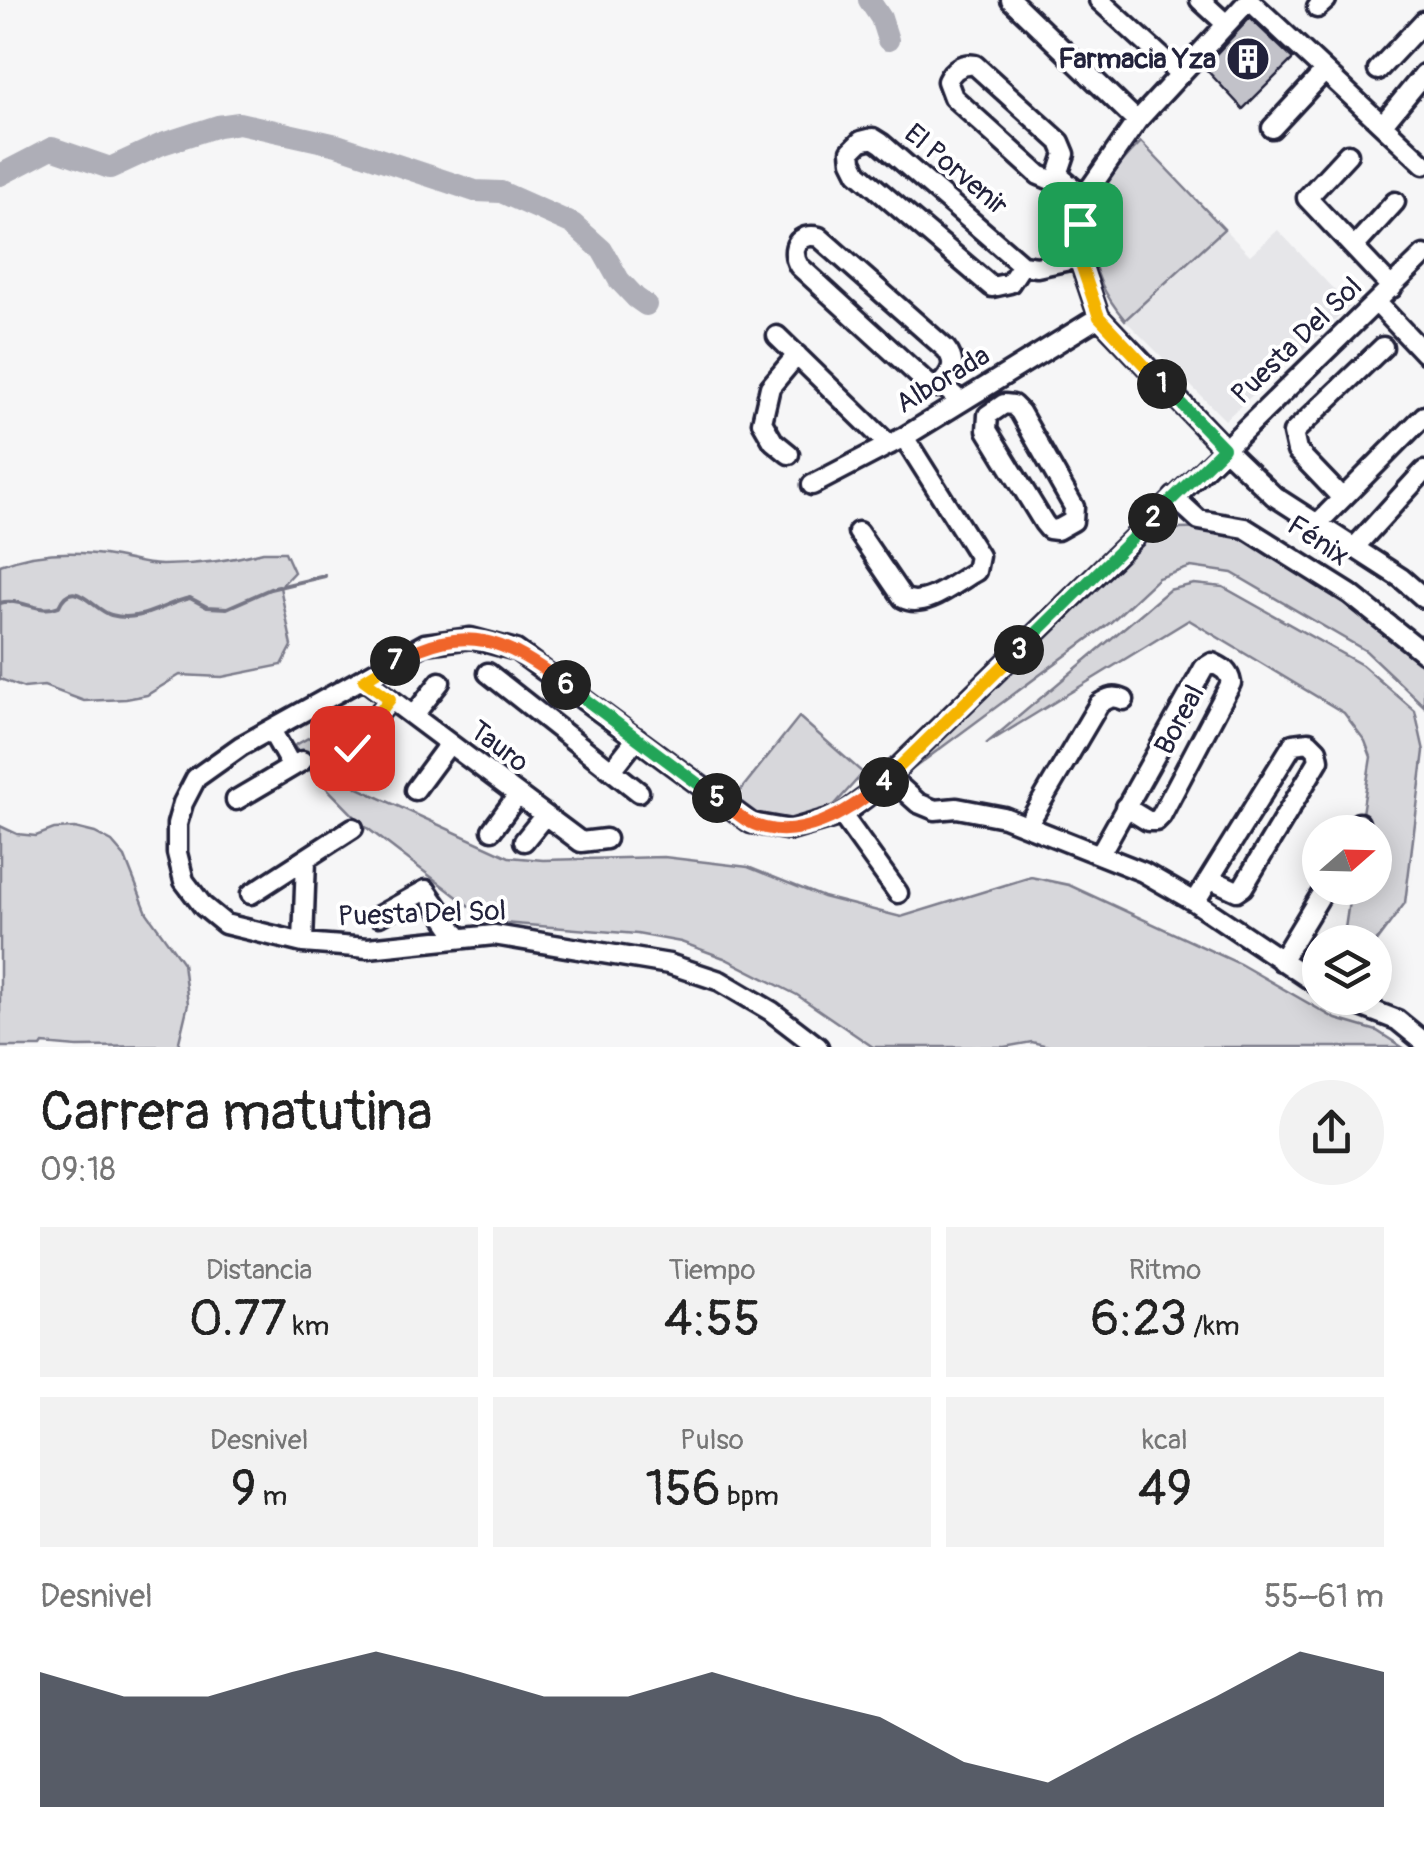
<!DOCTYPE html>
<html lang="es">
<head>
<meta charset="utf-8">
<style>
	body { margin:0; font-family:Pangolin,sans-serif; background:#f2f2f2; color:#222; height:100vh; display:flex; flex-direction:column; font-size:38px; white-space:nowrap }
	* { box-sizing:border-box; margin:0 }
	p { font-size:32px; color:#767676 }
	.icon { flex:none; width:55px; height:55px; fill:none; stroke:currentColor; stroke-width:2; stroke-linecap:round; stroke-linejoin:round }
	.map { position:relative; height:1047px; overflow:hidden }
	.side { display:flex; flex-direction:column; background:#fff; flex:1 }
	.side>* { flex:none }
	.needle { width:65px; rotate:70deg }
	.controls { position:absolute; left:1302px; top:815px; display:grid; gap:20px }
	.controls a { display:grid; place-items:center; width:90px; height:90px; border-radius:50%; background:#fff; box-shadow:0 5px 25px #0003; font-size:50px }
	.pin { position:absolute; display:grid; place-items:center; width:85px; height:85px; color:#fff; margin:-42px; border-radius:20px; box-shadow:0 5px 15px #0006 }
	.km { position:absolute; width:50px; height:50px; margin:-25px; border-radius:50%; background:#222; color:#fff; font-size:28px; line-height:50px; text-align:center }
	.round { display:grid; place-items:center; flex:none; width:105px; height:105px; border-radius:52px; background:#f2f2f2 }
	.overview { display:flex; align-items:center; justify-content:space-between; height:170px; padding:0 40px }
	h1 { font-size:55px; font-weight:600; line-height:75px }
	.metrics { display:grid; grid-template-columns:repeat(3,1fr); gap:15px; height:170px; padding:10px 40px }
	.metrics div { display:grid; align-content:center; border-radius:0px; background:#f2f2f2; text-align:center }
	.metrics b { font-size:50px; font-weight:600 }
	.metrics small { font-size:28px; font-weight:400 }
	.metrics p { font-size:28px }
	.chart { height:280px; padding:20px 40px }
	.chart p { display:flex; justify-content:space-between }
	.chart svg { width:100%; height:180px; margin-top:10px; fill:#111827; opacity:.7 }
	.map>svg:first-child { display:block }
	.built { fill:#e6e6e9 }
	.green { fill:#d7d7db; stroke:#7c7c8b; stroke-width:2.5 }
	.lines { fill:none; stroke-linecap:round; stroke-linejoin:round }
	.stream { stroke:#767685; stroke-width:4 }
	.river { stroke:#aeaeb7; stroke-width:22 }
	.building { fill:#c2c2c9; stroke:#22223b; stroke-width:2.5 }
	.minor-casing { stroke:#22223b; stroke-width:25 }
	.minor { stroke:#fff; stroke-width:18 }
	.split-1-casing { stroke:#fff; stroke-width:20 }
	.split-2-casing { stroke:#fff; stroke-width:20 }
	.split-3-casing { stroke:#fff; stroke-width:20 }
	.split-4-casing { stroke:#fff; stroke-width:20 }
	.split-5-casing { stroke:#fff; stroke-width:20 }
	.split-6-casing { stroke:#fff; stroke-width:20 }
	.split-7-casing { stroke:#fff; stroke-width:20 }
	.split-8-casing { stroke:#fff; stroke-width:20 }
	.split-1 { stroke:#f5b400; stroke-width:12 }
	.split-2 { stroke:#22a559; stroke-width:12 }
	.split-3 { stroke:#22a559; stroke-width:12 }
	.split-4 { stroke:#f5b400; stroke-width:12 }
	.split-5 { stroke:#f0652b; stroke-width:12 }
	.split-6 { stroke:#22a559; stroke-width:12 }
	.split-7 { stroke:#f0652b; stroke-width:12 }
	.split-8 { stroke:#f5b400; stroke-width:12 }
	.labels { text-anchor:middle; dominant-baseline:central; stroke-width:8; stroke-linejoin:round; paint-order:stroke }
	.poi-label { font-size:28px; font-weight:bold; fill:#22223b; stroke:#fff; text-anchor:end }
	.street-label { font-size:28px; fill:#22223b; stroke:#fff }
</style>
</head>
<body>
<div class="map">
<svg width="1424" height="1047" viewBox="0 0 1424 1047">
	<rect width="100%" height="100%" fill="#f6f6f7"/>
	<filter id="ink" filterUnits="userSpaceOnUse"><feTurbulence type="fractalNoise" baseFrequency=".01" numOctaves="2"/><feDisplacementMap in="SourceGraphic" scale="20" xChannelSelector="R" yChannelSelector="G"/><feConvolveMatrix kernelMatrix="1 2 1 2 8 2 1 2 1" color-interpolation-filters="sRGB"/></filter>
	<g filter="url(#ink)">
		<!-- built -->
		<path class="built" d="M1224 229 1250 255 1278 230 1350 307 1225 420 1125 320Z"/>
		<!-- green -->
		<path class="green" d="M1141 142 1224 229 1125 320C1073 259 1084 196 1141 142Z
			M1226 528 1247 534 1388 631 1424 665V706L1366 651 1232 573 1191 567 1158 578 1111 622 910 771 1152 535 1176 529Z
			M263 552H285L294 572 280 587 292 646 282 665 222 677 180 675 147 695 126 699 84 701 44 686 24 688 0 679V565C37 551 76 550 116 557 131 560 146 565 162 565 194 565 232 560 263 552Z
			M1194 584 1223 587 1362 665 1415 711 1424 751 1405 903 1375 943 1343 942 1351 888H1375V832H1359L1371 757 1365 741 1344 713 1189 620 986 744 1169 590Z
			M358 710 326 757 358 788 509 857 543 860 664 857 748 867 823 897 901 917 1031 877 1069 885 1240 964 1336 1019 1377 1031 1402 1047H1052L1032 1042 1004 1047H873L797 995 724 958 681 942 637 934 490 922 362 824 311 772 294 746Z
			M799 717 863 773 819 822 791 830 728 806Z
			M0 826 17 834 36 836 54 829 75 828 95 833 112 842 125 857 147 913 183 963 188 1004 178 1046 77 1047 43 1044 41 1047H0Z"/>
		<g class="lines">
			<!-- stream -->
			<path class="stream" d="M0 603C20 597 39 615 59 606 73 575 93 610 111 615 142 623 162 604 190 598L207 607 227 608 270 589 325 576"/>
			<!-- river -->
			<path class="river" d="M869 0 881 18 888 40
				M0 175 52 148 110 168 162 144 218 126 239 123 337 145 475 191 501 192 573 224 602 250 619 280 636 298 646 305"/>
		</g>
		<!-- building -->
		<path class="building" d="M1250 18 1293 59 1243 109 1204 67Z"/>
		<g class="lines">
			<defs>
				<path id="minor" d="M1011 0 1137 121
					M1099 0 1180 74
					M1200 0 1225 23
					M1249 0 1137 121 1084 197 1079 258 1099 317 1224 448 1274 496 1401 578 1424 598
					M1249 0 1424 164
					M1317 8 1326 0
					M1378 70 1424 21
					M1383 124 1424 74
					M1272 128 1324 72
					M1348 154 1307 198 1392 288
					M1058 175 1051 180 1039 175 953 97 947 81C953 69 962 63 975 65L1060 142 1065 154 1058 175 1084 197
					M1354 247 1395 202
					M1022 265 1010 283 992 287 858 173 852 161 851 151 861 141 873 138 881 143 1022 265 1037 267 1079 258
					M1377 303 1424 353
					M777 336 889 445
					M941 384C952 372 957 363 946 349L819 237C798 232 789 249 799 266L927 383 937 387 941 384 961 402
					M1004 404 1013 405 1020 412 1074 507 1073 521 1057 530 1049 529 1044 523 987 430 988 415Z
					M789 454 773 441 762 422 770 387 797 355
					M812 485 904 437 1099 317
					M1174 497 1199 520 1245 528 1350 594 1424 653
					M1342 498 1297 451 1293 433 1383 347
					M1317 524 1424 416
					M858 532 903 598C925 610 956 582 976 571L979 556 904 437
					M1354 548 1424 471
					M488 673 639 792
					M365 680 581 842 606 839
					M413 716 440 682
					M271 730 292 767
					M352 749 390 699
					M612 770 637 738
					M889 777 918 803 935 810 957 808 1004 817 1143 872 1195 902 1320 986
					M415 790 449 744
					M236 800 302 761
					M842 815 898 893
					M1027 826 1099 704C1108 698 1114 695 1124 700
					M492 830 518 795
					M1355 832 1359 823
					M524 841 545 815
					M1100 854 1204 668 1212 663C1223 668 1229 671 1231 683L1161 816 1156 821H1148L1125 807
					M251 894 353 828
					M1195 902 1293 744 1309 742 1317 750 1319 760 1243 887 1237 891 1211 879
					M379 916 426 890 458 936
					M303 943 306 859
					M1281 961 1325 888
					M1340 998 1397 1020 1424 1042
					M818 1047 771 1011 720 981 669 964 494 935 368 948 303 943 225 924 203 906 184 881 177 853V824L183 803 196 778 241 746 425 644 471 638 516 650 751 823 791 830 842 815 873 792 1424 255"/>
			</defs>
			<!-- minor casing -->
			<use href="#minor" class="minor-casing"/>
			<!-- minor -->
			<use href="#minor" class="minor"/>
		</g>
	</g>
	<g class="lines" filter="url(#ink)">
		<defs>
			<path id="split-1" d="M1080 224 1079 258 1099 317 1162 384"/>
			<path id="split-2" d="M1153 518 1224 448 1162 384"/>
			<path id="split-3" d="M1019 650 1153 518"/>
			<path id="split-4" d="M884 782 1019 650"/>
			<path id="split-5" d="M717 798C728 806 738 816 749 822 795 846 850 812 884 782"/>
			<path id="split-6" d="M566 685 717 798"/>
			<path id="split-7" d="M395 661C467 621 505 640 566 685"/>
			<path id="split-8" d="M352 748 390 699 364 680 395 661"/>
		</defs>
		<!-- split-1 casing -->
		<use href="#split-1" class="split-1-casing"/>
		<!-- split-2 casing -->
		<use href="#split-2" class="split-2-casing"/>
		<!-- split-3 casing -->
		<use href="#split-3" class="split-3-casing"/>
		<!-- split-4 casing -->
		<use href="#split-4" class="split-4-casing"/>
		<!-- split-5 casing -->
		<use href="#split-5" class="split-5-casing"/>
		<!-- split-6 casing -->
		<use href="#split-6" class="split-6-casing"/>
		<!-- split-7 casing -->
		<use href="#split-7" class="split-7-casing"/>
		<!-- split-8 casing -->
		<use href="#split-8" class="split-8-casing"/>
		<!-- split-1 -->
		<use href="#split-1" class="split-1"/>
		<!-- split-2 -->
		<use href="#split-2" class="split-2"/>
		<!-- split-3 -->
		<use href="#split-3" class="split-3"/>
		<!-- split-4 -->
		<use href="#split-4" class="split-4"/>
		<!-- split-5 -->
		<use href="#split-5" class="split-5"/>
		<!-- split-6 -->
		<use href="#split-6" class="split-6"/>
		<!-- split-7 -->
		<use href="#split-7" class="split-7"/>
		<!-- split-8 -->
		<use href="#split-8" class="split-8"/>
	</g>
	<!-- icons -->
	<defs>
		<symbol id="building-disc" viewBox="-11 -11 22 22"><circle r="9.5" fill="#22223b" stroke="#fff"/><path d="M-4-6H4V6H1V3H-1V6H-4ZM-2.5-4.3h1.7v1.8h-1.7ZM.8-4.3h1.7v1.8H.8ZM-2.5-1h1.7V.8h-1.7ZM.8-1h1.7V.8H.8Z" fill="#fff"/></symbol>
	</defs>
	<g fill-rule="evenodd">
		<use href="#building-disc" x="1223" y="34" width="50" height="50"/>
	</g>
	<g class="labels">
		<!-- poi labels -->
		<g class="poi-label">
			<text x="1216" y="59">Farmacia Yza</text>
		</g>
		<!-- street labels -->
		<g class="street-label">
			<text transform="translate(956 170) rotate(40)">El Porvenir</text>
			<text transform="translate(1297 341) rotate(-44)">Puesta Del Sol</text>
			<text transform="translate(943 380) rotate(-31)">Alborada</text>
			<text transform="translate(1318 541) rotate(33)">Fénix</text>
			<text transform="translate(1180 720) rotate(-62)">Boreal</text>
			<text transform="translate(499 747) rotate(37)">Tauro</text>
			<text transform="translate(422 914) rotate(-2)">Puesta Del Sol</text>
		</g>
	</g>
</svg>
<div class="controls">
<a><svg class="needle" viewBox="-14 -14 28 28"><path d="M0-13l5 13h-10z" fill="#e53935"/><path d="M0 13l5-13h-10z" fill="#767676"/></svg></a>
<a><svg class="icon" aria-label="layers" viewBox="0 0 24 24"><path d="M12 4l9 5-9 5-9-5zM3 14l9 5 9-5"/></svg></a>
</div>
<div class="pin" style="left:1080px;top:224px;background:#1e9e55"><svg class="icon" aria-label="arrive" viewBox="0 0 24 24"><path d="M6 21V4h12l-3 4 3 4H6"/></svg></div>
<div class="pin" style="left:352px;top:748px;background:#d93025"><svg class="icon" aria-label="check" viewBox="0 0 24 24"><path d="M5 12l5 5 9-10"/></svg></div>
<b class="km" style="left:1162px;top:384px">1</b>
<b class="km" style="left:1153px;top:518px">2</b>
<b class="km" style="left:1019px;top:650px">3</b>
<b class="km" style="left:884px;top:782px">4</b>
<b class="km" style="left:717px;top:798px">5</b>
<b class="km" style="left:566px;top:685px">6</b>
<b class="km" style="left:395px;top:661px">7</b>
</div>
<section class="side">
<div class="overview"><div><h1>Carrera matutina</h1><p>09:18</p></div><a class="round"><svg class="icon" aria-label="share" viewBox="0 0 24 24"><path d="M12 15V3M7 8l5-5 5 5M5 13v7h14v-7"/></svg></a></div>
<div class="metrics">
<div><p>Distancia</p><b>0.77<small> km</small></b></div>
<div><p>Tiempo</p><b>4:55</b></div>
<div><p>Ritmo</p><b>6:23<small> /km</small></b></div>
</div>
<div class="metrics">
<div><p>Desnivel</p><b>9<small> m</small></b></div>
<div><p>Pulso</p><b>156<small> bpm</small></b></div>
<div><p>kcal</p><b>49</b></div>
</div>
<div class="chart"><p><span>Desnivel</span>55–61 m</p>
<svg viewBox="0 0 160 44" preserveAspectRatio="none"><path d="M0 44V11L10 17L20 17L30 11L40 6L50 11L60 17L70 17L80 11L90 17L100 22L110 33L120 38L130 27L140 17L150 6L160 11V44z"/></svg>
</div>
</section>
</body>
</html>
